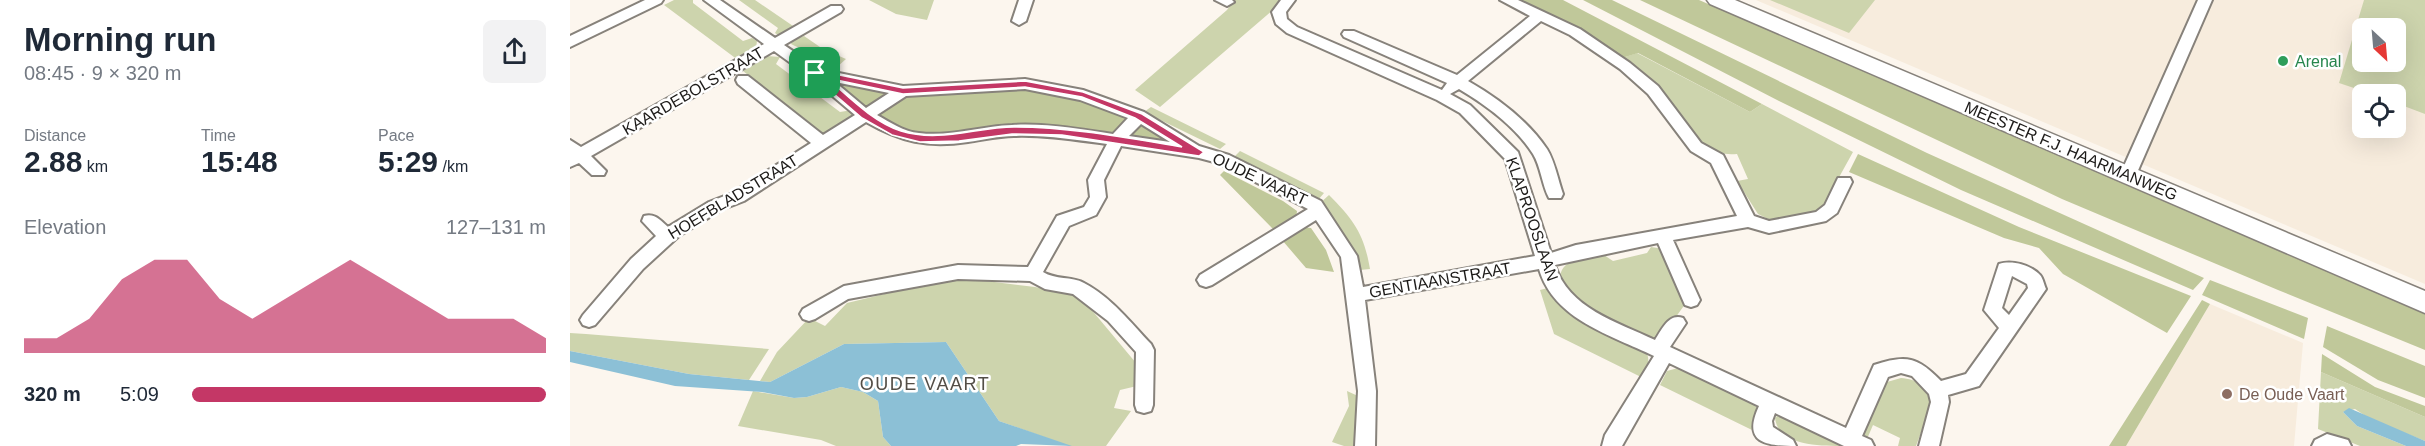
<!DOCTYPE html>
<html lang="en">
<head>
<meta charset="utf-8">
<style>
	body { margin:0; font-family:Arial,sans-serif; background:#f2f2f3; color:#1f2937; height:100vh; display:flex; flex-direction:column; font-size:22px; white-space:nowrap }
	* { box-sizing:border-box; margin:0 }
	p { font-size:20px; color:#747a83 }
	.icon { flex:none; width:33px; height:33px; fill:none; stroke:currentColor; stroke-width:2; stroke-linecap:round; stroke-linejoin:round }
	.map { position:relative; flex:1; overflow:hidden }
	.details { display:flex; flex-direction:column; background:#fff; width:570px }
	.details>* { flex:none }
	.needle { width:39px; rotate:154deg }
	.fabs { position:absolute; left:1782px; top:18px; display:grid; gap:12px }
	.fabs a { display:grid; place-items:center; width:54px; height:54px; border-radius:9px; background:#fff; box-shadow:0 6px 24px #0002; font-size:30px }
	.pin { position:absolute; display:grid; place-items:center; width:51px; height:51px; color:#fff; margin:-26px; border-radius:12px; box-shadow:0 3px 9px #0006 }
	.round { display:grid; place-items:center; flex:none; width:63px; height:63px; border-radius:9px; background:#f2f2f3 }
	.overview { display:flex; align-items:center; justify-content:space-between; height:102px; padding:0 24px }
	h1 { font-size:33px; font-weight:600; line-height:45px }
	.metrics { display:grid; grid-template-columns:repeat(3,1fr); gap:9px; height:102px; padding:6px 24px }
	.metrics div { display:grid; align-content:center }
	.metrics b { font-size:30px; font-weight:600 }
	.metrics small { font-size:16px; font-weight:400 }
	.metrics p { font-size:16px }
	.chart { height:168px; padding:12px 24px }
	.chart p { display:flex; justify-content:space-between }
	.chart svg { width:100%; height:108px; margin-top:6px; fill:#c43766; opacity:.7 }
	ul { padding:0 24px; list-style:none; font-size:20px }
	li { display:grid; grid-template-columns:96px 72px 1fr; align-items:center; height:45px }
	li i { height:15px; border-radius:8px; background:#c43766 }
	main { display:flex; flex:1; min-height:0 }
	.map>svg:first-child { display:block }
	.built { fill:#f7ecdd; fill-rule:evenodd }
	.green { fill:#cdd4ad; fill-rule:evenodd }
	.forest { fill:#c0c89a }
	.water { fill:#8cc0d6 }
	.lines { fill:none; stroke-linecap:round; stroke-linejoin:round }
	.minor-casing { stroke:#87827b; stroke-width:4 }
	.secondary-casing { stroke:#87827b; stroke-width:3 }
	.minor { fill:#fff; fill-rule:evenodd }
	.secondary { fill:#fff; fill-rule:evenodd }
	.route { fill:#c43766; stroke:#fff; stroke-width:1.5; fill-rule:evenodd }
	.leisure-dot { fill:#2e9e5b; stroke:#fff; stroke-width:2 }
	.education-dot { fill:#8d6e63; stroke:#fff; stroke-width:2 }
	.labels { text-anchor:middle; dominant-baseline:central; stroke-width:5; stroke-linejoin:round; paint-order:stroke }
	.leisure-label { font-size:16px; fill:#27864d; stroke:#fff; text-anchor:start }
	.street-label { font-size:16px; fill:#1d1b19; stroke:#fff }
	.education-label { font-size:16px; fill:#785e54; stroke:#fff; text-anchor:start }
	.neighbourhood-label { font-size:18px; letter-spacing:1.5px; fill:#534e47; stroke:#fff }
</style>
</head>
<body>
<main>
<section class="details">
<div class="overview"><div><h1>Morning run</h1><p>08:45 · 9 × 320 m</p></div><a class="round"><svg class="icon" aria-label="share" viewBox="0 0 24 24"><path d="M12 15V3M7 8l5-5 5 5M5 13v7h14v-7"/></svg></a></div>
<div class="metrics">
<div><p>Distance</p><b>2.88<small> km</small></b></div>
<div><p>Time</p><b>15:48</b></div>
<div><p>Pace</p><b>5:29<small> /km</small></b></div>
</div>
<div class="chart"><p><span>Elevation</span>127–131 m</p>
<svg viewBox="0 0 160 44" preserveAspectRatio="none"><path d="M0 44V38L10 38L20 30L30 14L40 6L50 6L60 22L70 30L80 22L90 14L100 6L110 14L120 22L130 30L140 30L150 30L160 38V44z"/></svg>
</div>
<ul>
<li><b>320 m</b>5:09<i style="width:100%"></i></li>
</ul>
</section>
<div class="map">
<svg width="1855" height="446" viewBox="0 0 1855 446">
	<rect width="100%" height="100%" fill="#fcf6ee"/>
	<!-- built -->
	<path class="built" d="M1186 0H1855V284L1725 229ZM1792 28H1826V62H1792ZM1792 94H1826V128H1792Z
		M1640 304 1733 343 1724 446H1556Z"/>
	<!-- green -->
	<path class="green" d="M104 0H123V3L173 41 182 38 187 41 186 48 168 60 94 5Z
		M169 0H185L226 28 208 35 205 33 208 28Z
		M299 0H364L357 20 326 14Z
		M664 0H712L704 9 590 107 565 90 657 10Z
		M1200 0H1305L1279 33Z
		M1794 0H1855V114L1826 103V94H1802L1769 83ZM1792 28H1826V62H1792Z
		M234 36 253 49 276 59 267 67 253 65 256 61 248 57 240 59 238 57 243 53C236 47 229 49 221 44L222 41Z
		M1067 53 1180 112 1192 104 1283 152 1252 208 1240 214 1202 221 1188 214 1167 181 1178 179 1167 154C1127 159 1113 111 1089 87 1079 76 1064 67 1052 58Z
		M197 56 210 57 206 64 270 112 282 110 284 115 281 119 255 135 173 71Z
		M581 107 656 144 650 149 574 112Z
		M670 151 754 193 748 200 664 157Z
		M759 195C784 220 794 234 800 269L790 270C781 244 769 224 749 204Z
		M1081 247 1094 249 1118 300 1088 342C1054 326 1008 313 990 277 992 257 1018 258 1034 255L1043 261 1077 253Z
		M385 277 465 287 510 296 566 363 569 373 567 386 550 390 544 408 561 411 536 446H499L429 421 376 342 274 344 200 382 190 381 207 352 239 318 255 326 277 303Z
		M978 288C999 323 1040 334 1076 351 1081 362 1077 367 1071 377L984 334 970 290Z
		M0 333 16 334 199 349 179 380 119 374 0 351Z
		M1108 368 1183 403 1188 409 1182 430 1090 385 1097 371Z
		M1751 372 1855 417V441L1800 419 1785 409 1773 412 1787 426 1836 446H1790L1748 429Z
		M1331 378C1346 379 1361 387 1362 403L1346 446H1328L1330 438 1303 425 1297 439 1292 432 1310 388 1317 382Z
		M271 387 293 392 308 401 313 437 321 446H266L251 440 168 426 183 391 224 398 237 397Z
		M777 391 788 396V446H774L762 442 779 406Z
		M1207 416 1213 417 1275 446C1250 446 1208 446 1205 418Z"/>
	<!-- forest -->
	<path class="forest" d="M951 0H993L1192 104 1180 112 1068 53 1052 58 1005 26Z
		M1013 0H1042L1357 153 1634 278 1623 290 1391 190 1209 101Z
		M1070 0H1129L1855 314V350L1708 290 1492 199Z
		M245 73 333 91 455 84 513 95 629 152 492 132 389 138 325 132Z
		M1288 154 1449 227 1621 296 1597 333 1493 274 1469 248 1434 238 1279 172Z
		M654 171 713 201 727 211 726 219 705 231 650 175Z
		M733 227 741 228 756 250 764 272 736 268 712 240Z
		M1640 280 1738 318 1734 339 1632 295Z
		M1632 300 1640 304 1556 446H1539Z
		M1757 326 1855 366V398L1808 380 1753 347Z
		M1752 354 1805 387 1855 406V417L1751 372Z"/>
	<!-- water -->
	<path class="water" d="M376 342 429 421 502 446 451 444 446 446H321L313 437 308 401 293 392 271 387 237 397 224 398 192 392 105 386 0 362V351L119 374 200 382 274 344Z
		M1779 408 1855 441V446H1836L1787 426 1773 412Z"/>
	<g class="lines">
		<defs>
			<path id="minor" d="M75 0H93L91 3 0 47V36Z
				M134 0H150L205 38 261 6H271L273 9 271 12 214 45 249 69 333 86 455 79 513 90 574 112 629 146 659 155 751 201 787 256 793 287 965 256 935 159 890 113 867 100 717 33 706 24 702 12 711 0H725L716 12 717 19 727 27 872 90 877 83 774 37 772 34 774 31H784L887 75 960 16 930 0H948L1010 29 1060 63 1088 86 1131 143 1153 155 1184 216 1199 221 1246 212 1255 205 1268 178H1280L1282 182 1267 213 1256 221 1199 233 1178 227 1103 240 1130 300 1127 305 1121 307 1115 305 1088 243 985 265C998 308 1047 322 1085 340 1092 329 1099 313 1113 318L1116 323 1100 347 1276 428 1304 365C1336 354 1348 357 1371 381L1396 374 1429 328 1414 310 1429 264C1442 260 1461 265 1470 275 1473 278 1474 285 1476 289L1409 386 1378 395 1379 402 1369 446H1349L1361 402 1359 394 1342 376 1331 373 1318 377 1292 436 1301 440 1304 446H1274L1205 413 1202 421 1203 427 1223 440 1226 446C1195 446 1172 443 1189 406L1099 363 1052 446H1032L1035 435 1084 356C1041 335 984 320 969 269L795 300 806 391 805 446H785L788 391 771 257 746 220 642 285 636 287 630 285 627 280 630 275 738 209 648 163 629 158 551 146 534 180 536 197 526 215 499 226 473 272C485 280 502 276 514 283 541 297 561 323 581 344L584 350 583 405 581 411 574 413 567 411 565 405 566 352 538 321 503 294 475 289 460 281 388 279 278 299 245 319 239 321 233 319 230 314 233 309 274 286 388 265 458 267 487 216 514 207 520 197 518 180 537 144C506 140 475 135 444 136 429 136 413 140 398 142 357 148 331 142 296 122L174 201 151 210 109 236 73 269 25 325 19 327 13 325 10 320 13 315 61 259 86 236 72 221 74 216C85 213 90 220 98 227L139 202 162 193 241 143 168 84 166 80 168 76H178L253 135 285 115 240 77 204 51 21 156 36 171 34 175H22L9 163 0 167V140L11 147 194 44ZM971 21 1000 35 1050 69 1078 94 1121 151 1141 163 1167 216 1006 245 981 253 948 152 900 105 880 94 889 89C916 105 946 127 963 154 971 167 972 185 979 198H991L993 194C988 180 985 162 977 149 958 121 928 98 898 81ZM265 82 319 93 296 108ZM455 89 510 100 558 118 543 134C510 129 475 123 442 125 411 126 380 137 349 133 334 132 320 122 307 115L336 96ZM571 124 600 142 559 136ZM1442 276 1457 284 1458 288 1439 315 1432 308Z
				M449 0H463L456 21 449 25 442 21Z
				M645 0H662L664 2 657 6Z
				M1628 0H1642L1566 175 1564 179H1552L1550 175Z
				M1757 434 1778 440 1781 446H1742L1745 440Z"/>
			<path id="secondary" d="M1137 0H1165L1855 291V313L1140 4Z"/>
		</defs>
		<!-- minor casing -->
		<use href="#minor" class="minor-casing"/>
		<!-- secondary casing -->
		<use href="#secondary" class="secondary-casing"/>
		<!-- minor -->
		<use href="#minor" class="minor"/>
		<!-- secondary -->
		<use href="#secondary" class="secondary"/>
	</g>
	<!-- route -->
	<path class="route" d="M245 70 333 88 455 81 513 92 572 114 634 152 629 156 492 135 442 134 389 141 350 142 322 135 292 118 242 75 241 73ZM257 78 333 94 455 87 512 97 565 118 612 147C557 138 501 127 444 127 406 127 370 143 331 131 303 122 279 97 257 78Z"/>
	<!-- markers -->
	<circle class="leisure-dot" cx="1713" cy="61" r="6"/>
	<circle class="education-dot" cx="1657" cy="394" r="6"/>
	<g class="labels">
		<!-- leisure labels -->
		<g class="leisure-label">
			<text x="1725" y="61">Arenal</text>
		</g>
		<!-- street labels -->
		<g class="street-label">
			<text transform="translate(123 91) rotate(-30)">KAARDEBOLSTRAAT</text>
			<text transform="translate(1501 151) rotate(23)">MEESTER F.J. HAARMANWEG</text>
			<text transform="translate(690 179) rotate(25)">OUDE VAART</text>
			<text transform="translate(163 197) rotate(-31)">HOEFBLADSTRAAT</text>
			<text transform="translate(962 219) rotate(71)">KLAPROOSLAAN</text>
			<text transform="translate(870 280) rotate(-10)">GENTIAANSTRAAT</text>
		</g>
		<!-- education labels -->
		<g class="education-label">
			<text x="1669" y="394">De Oude Vaart</text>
		</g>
		<!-- neighbourhood labels -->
		<g class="neighbourhood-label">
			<text x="355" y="384">OUDE VAART</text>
		</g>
	</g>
</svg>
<div class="fabs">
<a><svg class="needle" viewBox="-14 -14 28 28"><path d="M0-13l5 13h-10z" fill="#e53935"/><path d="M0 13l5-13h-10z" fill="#747a83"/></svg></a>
<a><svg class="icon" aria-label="locate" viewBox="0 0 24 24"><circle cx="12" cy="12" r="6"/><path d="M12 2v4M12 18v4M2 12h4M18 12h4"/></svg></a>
</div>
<div class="pin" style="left:245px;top:73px;background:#1e9e55"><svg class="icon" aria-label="arrive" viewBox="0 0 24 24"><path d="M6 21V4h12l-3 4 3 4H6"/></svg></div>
</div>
</main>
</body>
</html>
